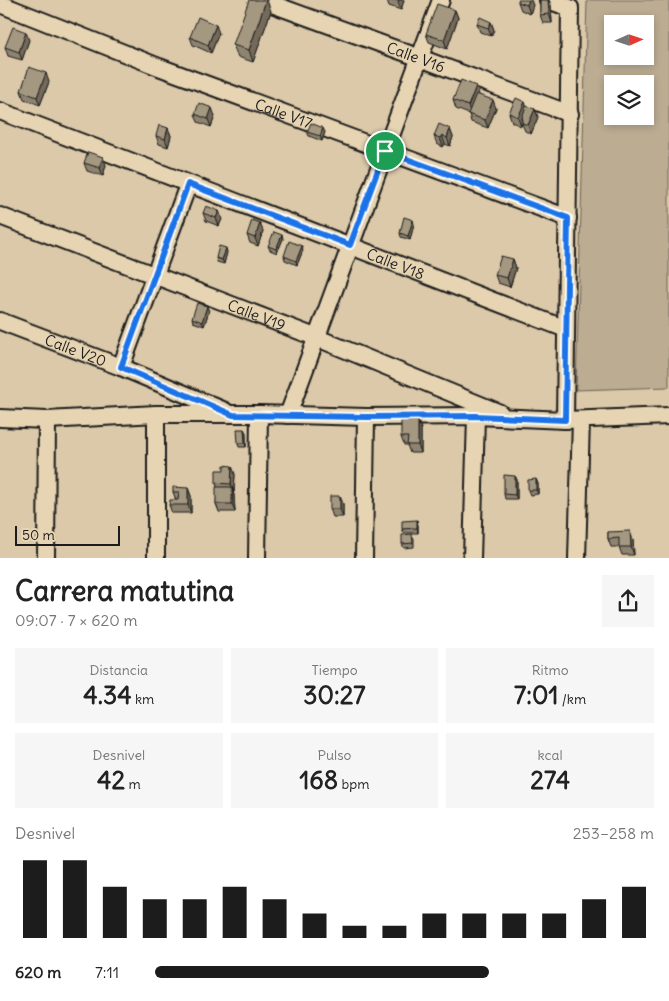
<!DOCTYPE html>
<html lang="es">
<head>
<meta charset="utf-8">
<style>
	body { margin:0; font-family:Delius,sans-serif; background:#f6f6f6; color:#222; height:100vh; display:flex; flex-direction:column; font-size:19px; white-space:nowrap }
	* { box-sizing:border-box; margin:0 }
	p { font-size:16px; color:#767676 }
	.icon { flex:none; width:28px; height:28px; fill:none; stroke:currentColor; stroke-width:2; stroke-linecap:round; stroke-linejoin:round }
	.map { position:relative; height:558px; overflow:hidden }
	.details { display:flex; flex-direction:column; background:#fff; flex:1 }
	.details>* { flex:none }
	.needle { width:32px; rotate:87deg }
	.buttons { position:absolute; left:604px; top:15px; display:grid; gap:10px }
	.buttons a { display:grid; place-items:center; width:50px; height:50px; border-radius:0px; background:#fff; box-shadow:0 2px 8px #0003; font-size:25px }
	.scale { position:absolute; left:15px; bottom:12px; width:105px; box-sizing:border-box; padding-left:5px; border:2px solid #1c1c1c; border-top:0; font-size:14px; line-height:18px; white-space:nowrap; color:#1c1c1c; -webkit-text-stroke:4px #e7d4b2; paint-order:stroke }
	.pin { position:absolute; display:grid; place-items:center; width:42px; height:42px; color:#fff; margin:-21px; border:2px solid #fff; border-radius:50%; box-shadow:0 1px 5px #0007 }
	.round { display:grid; place-items:center; flex:none; width:52px; height:52px; border-radius:0px; background:#f6f6f6 }
	.headline { display:flex; align-items:center; justify-content:space-between; height:85px; padding:0 15px }
	h1 { font-size:28px; font-weight:800; line-height:38px }
	.stats { display:grid; grid-template-columns:repeat(3,1fr); gap:8px; height:85px; padding:5px 15px }
	.stats div { display:grid; align-content:center; border-radius:0px; background:#f6f6f6; text-align:center }
	.stats b { font-size:25px; font-weight:800 }
	.stats small { font-size:14px; font-weight:400 }
	.stats p { font-size:14px }
	.chart { height:140px; padding:10px 15px }
	.chart p { display:flex; justify-content:space-between }
	.chart svg { width:100%; height:90px; margin-top:5px; stroke:#1c1c1c; stroke-width:6 }
	ul { padding:0 15px; list-style:none; font-size:16px }
	li { display:grid; grid-template-columns:80px 60px 1fr; align-items:center; height:38px }
	li i { height:12px; border-radius:6px; background:#1c1c1c }
	.map>svg:first-child { display:block }
	.green { fill:#bbac92; stroke:#6c6457; fill-rule:evenodd }
	.lines { fill:none; stroke-linecap:round; stroke-linejoin:round }
	.minor-casing { stroke:#1c1c1c; stroke-width:20 }
	.minor { stroke:#e7d4b2; stroke-width:16 }
	.wall { fill:#8e836f; stroke:#1c1c1c }
	.shaded-wall { fill:#746a5a; stroke:#1c1c1c }
	.building { fill:#a59881; stroke:#1c1c1c }
	.route-casing { stroke:#fff; stroke-width:10 }
	.route { stroke:#1a73e8; stroke-width:6 }
	.labels { text-anchor:middle; dominant-baseline:central; stroke-width:4.5; stroke-linejoin:round; paint-order:stroke }
	.street-label { font-size:15px; fill:#1c1c1c; stroke:#e7d4b2 }
</style>
</head>
<body>
<div class="map">
<svg width="669" height="559" viewBox="0 0 669 559">
	<rect width="100%" height="100%" fill="#dbc9a9"/>
	<filter id="ink" filterUnits="userSpaceOnUse"><feTurbulence type="fractalNoise" baseFrequency=".02" numOctaves="2"/><feDisplacementMap in="SourceGraphic" scale="10" xChannelSelector="R" yChannelSelector="G"/><feConvolveMatrix kernelMatrix="1 2 1 2 8 2 1 2 1" color-interpolation-filters="sRGB"/></filter>
	<g filter="url(#ink)">
		<!-- green -->
		<path class="green" d="M587 0H669V387L576 390ZM612 24H645V56H612ZM612 84H645V116H612Z"/>
		<g class="lines">
			<defs>
				<g id="minor">
					<path id="s1" d="M261 0 420 58 570 114"/>
					<path d="M548 0 570 8 565 420"/>
					<path id="s2" d="M0 4 159 67 568 218"/>
					<path id="s3" d="M0 111 566 329"/>
					<path id="s4" d="M0 216 315 337 500 413"/>
					<path id="s5" d="M0 321 121 367 225 411"/>
					<path d="M121 367 188 185"/>
					<path d="M156 414V559"/>
					<path d="M288 415 441 0"/>
					<path d="M0 418 47 420 156 414H259L366 417 476 416 565 420 669 416"/>
					<path d="M46 559 47 420"/>
					<path d="M257 559 259 414"/>
					<path d="M364 559 366 417"/>
					<path d="M472 559 476 416"/>
					<path d="M577 559 581 420"/>
				</g>
			</defs>
			<!-- minor casing -->
			<use href="#minor" class="minor-casing"/>
			<!-- minor -->
			<use href="#minor" class="minor"/>
		</g>
		<!-- wall -->
		<path class="wall" d="M387 0H404L401 10 389 6Z
			M540 0H549L551 5 552 23H543L540 15Z
			M518 2 533 5 530 14 521 10Z
			M455 10 458 18 447 49 429 42 426 34Z
			M271 11 253 62 238 57 233 45Z
			M491 22 494 30 491 36 480 32 477 24Z
			M219 33 211 53 193 45 190 37Z
			M29 40 22 60 8 56 5 47Z
			M49 82 40 105 24 99 21 91Z
			M479 95 496 108 488 128 471 122 469 114 456 109 453 100Z
			M535 109 538 117 531 134 525 131 522 124 521 126 512 122 509 113Z
			M195 114 215 116 211 127 198 122Z
			M168 128 171 136 168 147 159 144 156 136Z
			M450 129 453 137 450 146 445 144 443 147 437 144 434 136Z
			M307 132H325L322 141 309 136Z
			M84 163 106 165 103 176 87 171Z
			M219 211 222 219 219 226 206 221 203 213Z
			M260 223 263 231 258 246 250 243 247 235Z
			M414 224 410 240 401 237 400 233Z
			M282 235 283 239 277 253 270 250 268 246Z
			M303 250 297 265 285 260 284 256Z
			M227 252 224 264 217 262 216 258Z
			M513 259 516 268 510 287 498 283 495 275Z
			M209 311 204 326 193 322 192 318Z
			M418 421 421 429V453H410L407 445H404L401 437Z
			M244 429 246 433V447H239L238 443Z
			M235 474 234 492H233L234 495 235 512H219L216 504 217 487 216 483Z
			M515 476 517 480V499H505L504 494Z
			M536 479 538 484V494L530 495 528 490Z
			M188 488 191 496V513H172L169 505 176 500 173 492Z
			M340 496 343 504V517H333L330 509Z
			M418 525V533H404L402 529Z
			M608 532 633 540 634 555H622L619 547H611L608 539Z
			M414 538V547L404 548 402 544Z"/>
		<!-- shaded-wall -->
		<path class="shaded-wall" d="M266 0H267L271 11 253 62 249 50Z
			M399 0H404L401 10 398 2Z
			M529 0H531L533 5 530 14 527 5Z
			M548 0H549L551 5 552 23 549 14Z
			M455 10 458 18 447 49 444 40Z
			M491 22 494 30 491 36 488 28Z
			M216 25 219 33 211 53 208 45Z
			M26 32 29 40 22 60 19 52Z
			M46 73 49 82 40 105 37 97Z
			M476 86 479 94 471 114 468 106Z
			M493 100 496 108 488 128 485 120Z
			M525 102 528 110 522 118 523 122 521 126 518 117Z
			M212 108 215 116 211 127 208 119Z
			M535 109 538 117 531 134 528 125Z
			M168 128 171 136 168 147 165 139Z
			M323 128 325 132 322 141 320 136Z
			M450 129 453 137 450 146 447 138Z
			M442 135 445 144 443 147 440 138Z
			M103 157 106 165 103 176 100 168Z
			M219 211 222 219 219 226 216 218Z
			M413 220 414 224 410 240 408 236Z
			M260 223 263 231 258 246 255 238Z
			M282 235 283 239 277 253 276 249Z
			M302 246 303 250 297 265 296 261Z
			M226 248 227 252 224 264 222 260Z
			M513 259 516 268 510 287 507 278Z
			M207 306 209 311 204 326 202 322Z
			M418 421 421 429V453L418 445Z
			M244 429 246 433V447L245 443Z
			M232 466 235 474 234 492 231 484Z
			M515 476 517 480V499L515 495Z
			M536 479 538 484V494L536 490Z
			M232 487 234 495 235 512 232 504Z
			M188 488 191 496V513L188 505Z
			M340 496 343 504V517L340 509Z
			M417 520 418 525V533L417 528Z
			M630 531 633 540 634 555 631 547Z"/>
		<!-- building -->
		<path class="building" d="M249 0H266L249 50 233 45Z
			M518 0H529L527 5 518 2Z
			M540 0H548L549 14 540 15Z
			M437 4 455 10 444 40 426 34Z
			M198 17 216 25 208 45 190 37Z
			M480 17 491 22 488 28 477 24Z
			M13 27 26 32 19 52 5 47Z
			M29 67 46 73 37 97 21 91Z
			M461 80 476 86 468 106 453 100Z
			M476 94 493 100 485 120 468 114Z
			M516 98 525 102 518 117 509 113Z
			M199 103 212 108 208 119 195 114Z
			M526 106 535 109 528 125 522 123 523 119 522 118Z
			M311 123 323 128 320 136 307 132Z
			M439 124 450 129 447 138 442 135 440 138 434 136Z
			M159 125 168 128 165 139 156 136Z
			M88 152 103 157 100 168 84 163Z
			M206 206 219 211 216 218 203 213Z
			M404 217 413 220 408 236 400 233Z
			M252 220 260 223 255 238 247 235Z
			M274 232 282 235 276 249 268 246Z
			M289 241 302 246 296 261 284 256Z
			M219 246 226 248 222 260 216 258Z
			M501 256 513 259 507 278 495 275Z
			M197 303 207 306 202 322 192 318Z
			M401 421H418V445H407L408 437H401Z
			M237 429H244L245 443H238Z
			M224 465 232 466 231 484 216 483V470H224Z
			M504 475 515 476V495L504 494Z
			M536 479V490H528V480Z
			M173 487 188 488V505H169L170 500H178L179 492H173Z
			M216 487H232V504H216Z
			M330 496H340V509H330Z
			M417 520V528L402 529V521Z
			M630 531 631 547H619V538L608 539V532Z
			M412 534 413 543 402 544V535Z"/>
	</g>
	<g class="lines" filter="url(#ink)">
		<defs>
			<path id="route" d="M385 151 568 218 565 420 476 416 366 417 233 415 121 367 188 184 350 245Z"/>
		</defs>
		<!-- route casing -->
		<use href="#route" class="route-casing"/>
		<!-- route -->
		<use href="#route" class="route"/>
	</g>
	<g class="labels">
		<!-- street labels -->
		<g class="street-label">
			<text stroke="none"><textPath href="#s1" startOffset="165">Calle V16</textPath></text>
			<text stroke="none"><textPath href="#s2" startOffset="304">Calle V17</textPath></text>
			<text stroke="none"><textPath href="#s3" startOffset="424">Calle V18</textPath></text>
			<text stroke="none"><textPath href="#s4" startOffset="275">Calle V19</textPath></text>
			<text stroke="none"><textPath href="#s5" startOffset="81">Calle V20</textPath></text>
		</g>
	</g>
</svg>
<div class="buttons">
<a><svg class="needle" viewBox="-14 -14 28 28"><path d="M0-13l5 13h-10z" fill="#e53935"/><path d="M0 13l5-13h-10z" fill="#767676"/></svg></a>
<a><svg class="icon" aria-label="layers" viewBox="0 0 24 24"><path d="M12 4l9 5-9 5-9-5zM3 14l9 5 9-5"/></svg></a>
</div>
<div class="scale">50 m</div>
<div class="pin" style="left:385px;top:151px;background:#1e9e55"><svg class="icon" aria-label="arrive" viewBox="0 0 24 24"><path d="M6 21V4h12l-3 4 3 4H6"/></svg></div>
</div>
<section class="details">
<div class="headline"><div><h1>Carrera matutina</h1><p>09:07 · 7 × 620 m</p></div><a class="round"><svg class="icon" aria-label="share" viewBox="0 0 24 24"><path d="M12 15V3M7 8l5-5 5 5M5 13v7h14v-7"/></svg></a></div>
<div class="stats">
<div><p>Distancia</p><b>4.34<small> km</small></b></div>
<div><p>Tiempo</p><b>30:27</b></div>
<div><p>Ritmo</p><b>7:01<small> /km</small></b></div>
</div>
<div class="stats">
<div><p>Desnivel</p><b>42<small> m</small></b></div>
<div><p>Pulso</p><b>168<small> bpm</small></b></div>
<div><p>kcal</p><b>274</b></div>
</div>
<div class="chart"><p><span>Desnivel</span>253–258 m</p>
<svg viewBox="0 0 160 44" preserveAspectRatio="none"><path d="M5 44V6M15 44V6M25 44V19M35 44V25M45 44V25M55 44V19M65 44V25M75 44V32M85 44V38M95 44V38M105 44V32M115 44V32M125 44V32M135 44V32M145 44V25M155 44V19"/></svg>
</div>
<ul>
<li><b>620 m</b>7:11<i style="width:67%"></i></li>
</ul>
</section>
</body>
</html>
